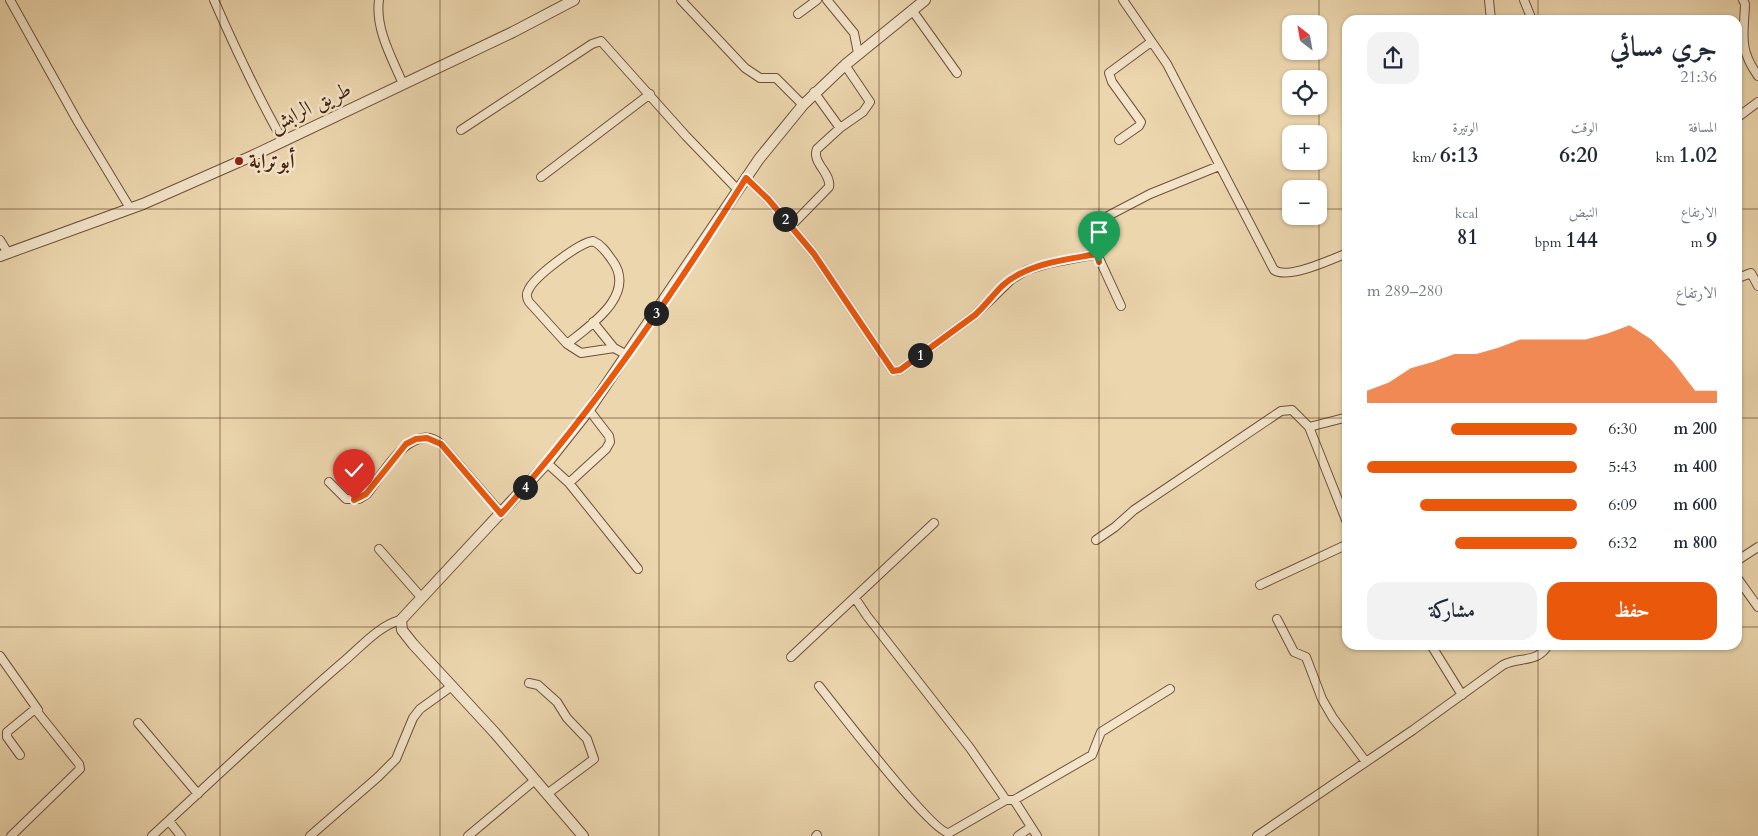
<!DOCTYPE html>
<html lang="ar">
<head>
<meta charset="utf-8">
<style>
	body { margin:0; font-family:Cardo,Amiri,serif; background:#f2f2f3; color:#1f2937; direction:rtl; height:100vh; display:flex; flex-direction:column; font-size:19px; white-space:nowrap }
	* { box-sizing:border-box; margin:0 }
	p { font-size:16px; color:#747a83 }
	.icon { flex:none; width:28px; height:28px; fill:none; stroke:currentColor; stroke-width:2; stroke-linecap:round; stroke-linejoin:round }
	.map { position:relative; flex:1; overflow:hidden; direction:ltr }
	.side { position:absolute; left:1342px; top:15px; width:400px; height:635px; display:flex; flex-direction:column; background:#fff; border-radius:15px; box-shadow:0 1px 4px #0004; direction:rtl }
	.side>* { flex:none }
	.needle { width:32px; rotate:329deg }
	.tools { position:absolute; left:1282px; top:15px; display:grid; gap:10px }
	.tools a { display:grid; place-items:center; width:45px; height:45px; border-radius:10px; background:#fff; box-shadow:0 1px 4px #0004; font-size:25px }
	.pin { position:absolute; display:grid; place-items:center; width:42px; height:42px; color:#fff; margin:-51px -21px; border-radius:50% 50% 50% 0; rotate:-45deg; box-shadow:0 0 5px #0007 }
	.pin .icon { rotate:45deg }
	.km { position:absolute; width:25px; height:25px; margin:-12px; border-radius:50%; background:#222; color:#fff; font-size:14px; line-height:25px; text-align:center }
	.round { display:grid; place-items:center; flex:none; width:52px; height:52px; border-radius:15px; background:#f2f2f3 }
	.summary { display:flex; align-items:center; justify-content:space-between; height:85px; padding:0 25px }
	h1 { font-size:28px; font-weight:800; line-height:38px }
	.metrics { display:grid; grid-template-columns:repeat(3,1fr); gap:8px; height:85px; padding:5px 25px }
	.metrics div { display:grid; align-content:center }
	.metrics b { font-size:21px; font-weight:800 }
	.metrics small { font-size:14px; font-weight:400 }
	.metrics p { font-size:14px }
	.chart { height:140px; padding:10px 25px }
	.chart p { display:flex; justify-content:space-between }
	.chart svg { width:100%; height:90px; margin-top:5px; fill:#ea580c; opacity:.7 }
	.button { display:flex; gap:10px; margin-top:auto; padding:10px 25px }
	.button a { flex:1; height:58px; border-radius:15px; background:#ea580c; color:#fff; font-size:20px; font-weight:800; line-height:58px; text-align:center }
	.button a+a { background:#f2f2f3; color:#1f2937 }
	ul { padding:0 25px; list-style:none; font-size:16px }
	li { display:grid; grid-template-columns:80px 60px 1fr; align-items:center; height:38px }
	li i { height:12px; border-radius:6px; background:#ea580c }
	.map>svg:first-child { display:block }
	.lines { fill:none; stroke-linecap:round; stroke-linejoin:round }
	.minor-casing { stroke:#6f5138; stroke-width:10 }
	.tertiary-casing { stroke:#6f5138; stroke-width:12 }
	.minor { stroke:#f3e4ca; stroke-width:8 }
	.tertiary { stroke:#f3e4ca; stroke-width:10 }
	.route-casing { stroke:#fff; stroke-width:10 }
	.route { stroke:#ea580c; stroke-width:6 }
	.grid { fill:none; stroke:#452511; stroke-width:1; stroke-opacity:0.55 }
	.poi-dot { fill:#8f2418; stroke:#f3e4ca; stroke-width:2 }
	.labels { text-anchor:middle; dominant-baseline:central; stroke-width:5; stroke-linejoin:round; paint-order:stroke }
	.street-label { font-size:21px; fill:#452511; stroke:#f3e4ca }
	.poi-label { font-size:21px; font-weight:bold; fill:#452511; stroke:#f3e4ca; text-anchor:start }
</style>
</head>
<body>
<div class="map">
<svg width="1758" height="836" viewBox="0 0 1758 836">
	<rect width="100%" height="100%" fill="#ecd6ae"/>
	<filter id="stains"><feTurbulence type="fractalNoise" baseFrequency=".004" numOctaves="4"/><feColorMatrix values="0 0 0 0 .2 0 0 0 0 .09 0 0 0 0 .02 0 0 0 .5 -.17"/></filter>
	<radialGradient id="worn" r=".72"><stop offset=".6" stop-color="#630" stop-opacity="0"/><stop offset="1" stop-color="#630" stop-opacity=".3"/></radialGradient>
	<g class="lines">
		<defs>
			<path id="minor" d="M10 0 78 122 130 208
				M214 0C235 48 257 95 283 141
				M379 0C375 29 392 58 403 84
				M681 0 745 68 760 78H776L803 105
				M827 0 854 33 858 53
				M1123 0 1167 64 1274 270C1289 280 1331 259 1348 253
				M1489 0 1491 20
				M1524 0 1532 20
				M1743 0 1745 4C1744 35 1738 48 1758 76
				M912 10 957 73
				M798 14 817 0
				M814 92 840 128
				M1738 117 1758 102
				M461 130 592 44 601 41 686 136 738 190
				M1119 140 1139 126 1141 122 1112 82 1109 73 1151 42
				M541 177 650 94
				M746 178 768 199 814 254 893 371 900 370 975 315 1012 279 1027 270 1050 263 1097 254
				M791 226 829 187C832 174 811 162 817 149L840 128 863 112 870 102 845 65
				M0 240 8 253
				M1738 278 1751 273 1758 286
				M1121 306 1097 254 1099 226 1104 218 1150 194 1219 166
				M593 322 614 348
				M567 344C589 326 638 295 612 260 607 253 602 245 593 241 579 243 533 277 528 291 526 294 527 299 529 302L567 344 581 353 614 348 627 355
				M589 410 609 436 610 442 606 449 569 483 638 569
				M1348 417 1309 427 1348 525
				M547 463 569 483
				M329 482 346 499H359L367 494C382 475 412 419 441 444L501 513
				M1096 540 1115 527 1134 510 1281 411 1292 410 1309 427
				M379 549 421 597
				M1738 560 1758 547
				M1738 579 1758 607
				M1260 585 1348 544
				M1277 619 1294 652 1306 657 1322 699 1333 718 1366 762
				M1431 645 1462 695
				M0 656 38 710
				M791 657 934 523
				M529 683 538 685 557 702 567 718 587 739 594 759 547 794
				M819 686C836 707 932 833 949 833L1006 800 970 748 867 616 855 598
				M138 723 198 794
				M1006 800H1014L1092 755 1101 732 1170 689
				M1014 800 1037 836
				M169 821 181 836
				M11 836 80 769 79 764 35 709 7 732V737L20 755
				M152 836C215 778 278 718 343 662 360 648 379 625 401 620
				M310 836 378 777 396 759 413 718 420 709 452 686
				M468 836 535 780
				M816 836 817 835
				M1018 836 1031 827
				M1257 836 1413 730 1503 665C1520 656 1537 664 1548 645"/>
			<path id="tertiary" d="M0 256 143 204 252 156 513 32 574 0
				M583 836 495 733 413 644 402 630 401 620 547 463 589 410 759 159 803 105 845 65 925 0"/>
		</defs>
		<!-- minor casing -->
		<use href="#minor" class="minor-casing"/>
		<!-- tertiary casing -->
		<use href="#tertiary" class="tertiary-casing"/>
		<!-- minor -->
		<use href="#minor" class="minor"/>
		<!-- tertiary -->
		<use href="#tertiary" class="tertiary"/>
	</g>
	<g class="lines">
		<defs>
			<path id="route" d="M354 500 366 494 406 444 416 439 427 438 441 444 501 514C594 411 672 295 746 178L768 199 814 254 893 371 900 370 975 315C985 306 992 296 1002 286 1027 263 1065 260 1097 254L1099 262"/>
		</defs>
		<!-- route casing -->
		<use href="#route" class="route-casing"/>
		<!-- route -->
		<use href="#route" class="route"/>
	</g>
	<!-- grid -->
	<path class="grid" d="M220 0V836M440 0V836M659 0V836M879 0V836M1099 0V836M1319 0V24M1538 0V20M1319 51V79M1319 106V134M1319 161V189M0 209H1291M1319 209H1348M1738 209H1758M1319 216V836M0 418H1348M1738 418H1758M0 627H1348M1738 627H1758M1538 645V836"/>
	<!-- markers -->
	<circle class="poi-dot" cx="239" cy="161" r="5"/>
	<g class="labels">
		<!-- street labels -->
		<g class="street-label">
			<text transform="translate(310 107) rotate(-26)">طريق الرابش</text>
		</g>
		<!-- poi labels -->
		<g class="poi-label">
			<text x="249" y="161">أبوترابة</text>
		</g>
	</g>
	<rect width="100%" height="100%" filter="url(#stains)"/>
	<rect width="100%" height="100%" fill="url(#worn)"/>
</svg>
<div class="tools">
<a><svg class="needle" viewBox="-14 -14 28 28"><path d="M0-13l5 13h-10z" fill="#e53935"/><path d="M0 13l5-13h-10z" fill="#747a83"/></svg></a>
<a><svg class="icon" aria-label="locate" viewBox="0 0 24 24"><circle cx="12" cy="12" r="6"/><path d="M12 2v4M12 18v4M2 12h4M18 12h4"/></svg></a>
<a>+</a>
<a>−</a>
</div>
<div class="pin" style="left:1099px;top:262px;background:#1e9e55"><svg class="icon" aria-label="arrive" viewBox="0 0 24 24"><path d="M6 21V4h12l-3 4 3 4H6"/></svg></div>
<div class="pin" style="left:354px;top:500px;background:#d93025"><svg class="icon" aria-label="check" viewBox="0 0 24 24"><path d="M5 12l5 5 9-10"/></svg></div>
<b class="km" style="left:920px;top:355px">1</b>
<b class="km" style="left:785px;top:219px">2</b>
<b class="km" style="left:656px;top:313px">3</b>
<b class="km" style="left:525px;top:487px">4</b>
<section class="side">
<div class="summary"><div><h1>جري مسائي</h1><p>21:36</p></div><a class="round"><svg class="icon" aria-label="share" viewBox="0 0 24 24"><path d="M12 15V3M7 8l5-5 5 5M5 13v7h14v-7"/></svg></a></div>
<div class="metrics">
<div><p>المسافة</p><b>1.02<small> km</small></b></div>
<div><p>الوقت</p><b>6:20</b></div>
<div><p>الوتيرة</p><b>6:13<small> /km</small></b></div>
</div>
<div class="metrics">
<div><p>الارتفاع</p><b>9<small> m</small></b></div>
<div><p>النبض</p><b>144<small> bpm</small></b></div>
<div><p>kcal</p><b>81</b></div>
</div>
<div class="chart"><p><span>الارتفاع</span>280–289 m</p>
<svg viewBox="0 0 160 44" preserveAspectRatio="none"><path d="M0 44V38L10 34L20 27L30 24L40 20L50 20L60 17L70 13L80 13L90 13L100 13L110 10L120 6L130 13L140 24L150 38L160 38V44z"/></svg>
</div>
<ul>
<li><b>200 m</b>6:30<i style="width:60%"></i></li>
<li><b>400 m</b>5:43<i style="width:100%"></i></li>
<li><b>600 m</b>6:09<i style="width:75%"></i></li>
<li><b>800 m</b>6:32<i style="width:58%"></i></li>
</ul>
<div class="button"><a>حفظ</a><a>مشاركة</a></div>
</section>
</div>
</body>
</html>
